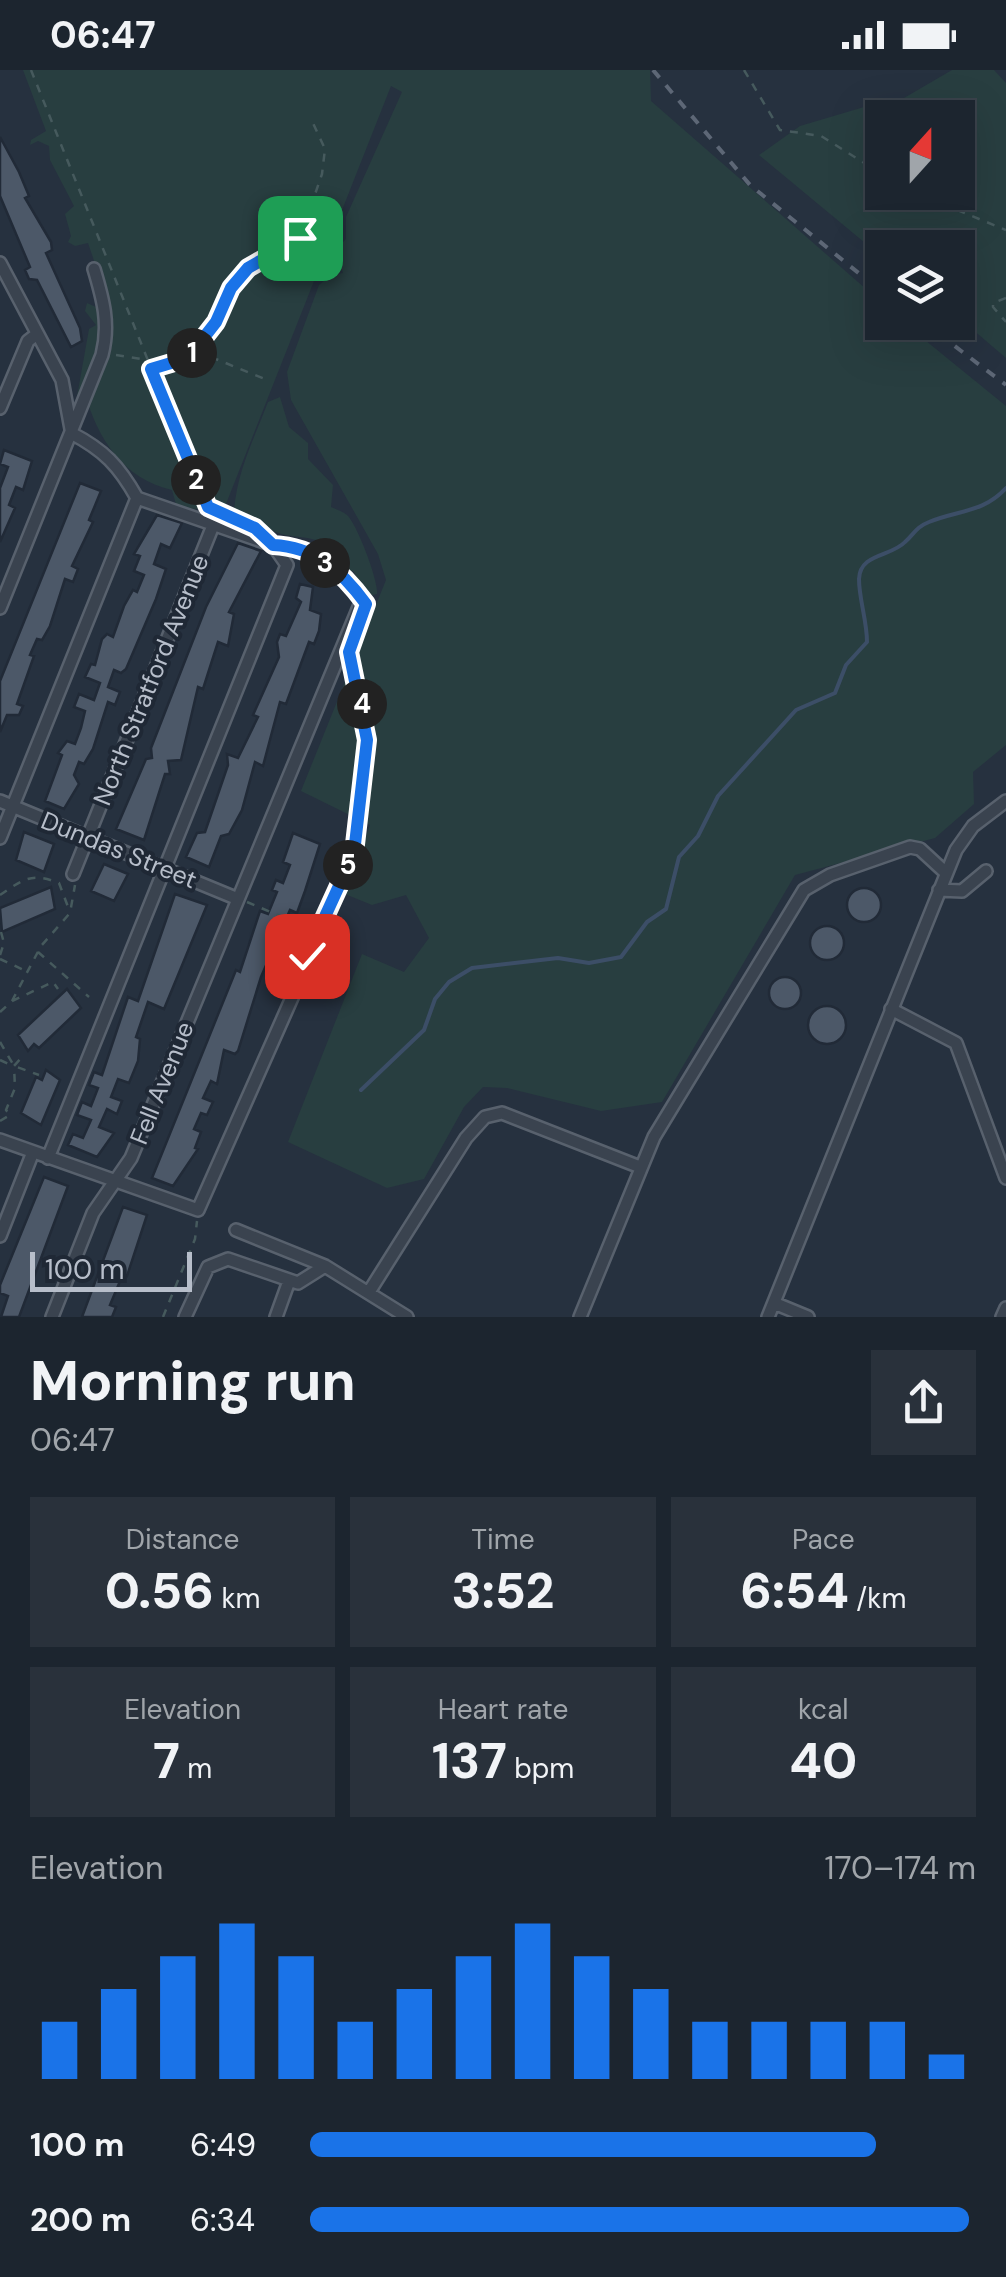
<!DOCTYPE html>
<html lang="en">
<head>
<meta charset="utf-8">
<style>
	body { margin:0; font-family:"DM Sans",sans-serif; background:#29313b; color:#f1f3f6; height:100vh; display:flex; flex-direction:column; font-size:38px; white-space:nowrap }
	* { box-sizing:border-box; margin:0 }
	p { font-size:32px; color:#a0a5aa }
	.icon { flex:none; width:55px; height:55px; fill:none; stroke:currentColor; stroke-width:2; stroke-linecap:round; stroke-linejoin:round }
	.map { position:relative; height:1247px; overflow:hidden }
	.side { display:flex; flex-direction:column; background:#1c252f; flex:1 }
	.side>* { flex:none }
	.needle { width:65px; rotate:21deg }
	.buttons { position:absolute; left:865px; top:30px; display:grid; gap:20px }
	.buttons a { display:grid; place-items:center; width:110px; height:110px; border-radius:0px; background:#1c252f; box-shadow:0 10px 40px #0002,0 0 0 2px #3a424b; font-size:50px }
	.scale { position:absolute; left:30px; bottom:25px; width:162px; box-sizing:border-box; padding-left:10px; border:5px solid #b7beca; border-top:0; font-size:28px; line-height:35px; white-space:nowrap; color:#b7beca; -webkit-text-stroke:8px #1f2835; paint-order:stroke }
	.pin { position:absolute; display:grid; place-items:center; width:85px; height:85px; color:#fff; margin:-42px; border-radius:20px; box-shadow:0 5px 15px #0006 }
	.km { position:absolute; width:50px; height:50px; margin:-25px; border-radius:50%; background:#222; color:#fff; font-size:28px; line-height:50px; text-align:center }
	.round { display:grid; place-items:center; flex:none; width:105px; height:105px; border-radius:0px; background:#29313b }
	.overview { display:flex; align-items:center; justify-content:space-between; height:170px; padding:0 30px }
	h1 { font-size:55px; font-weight:800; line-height:75px }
	.figures { display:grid; grid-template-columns:repeat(3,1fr); gap:15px; height:170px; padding:10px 30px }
	.figures div { display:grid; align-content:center; border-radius:0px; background:#29313b; text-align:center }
	.figures b { font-size:50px; font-weight:800 }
	.figures small { font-size:28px; font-weight:400 }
	.figures p { font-size:28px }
	.chart { height:280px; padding:20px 30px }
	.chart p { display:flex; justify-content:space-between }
	.chart svg { width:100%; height:180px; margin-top:10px; stroke:#1a73e8; stroke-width:6 }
	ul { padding:0 30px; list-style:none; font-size:32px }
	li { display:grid; grid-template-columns:160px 120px 1fr; align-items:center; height:75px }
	li i { height:25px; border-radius:12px; background:#1a73e8 }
	.status { display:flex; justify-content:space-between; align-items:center; height:70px; padding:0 50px; background:#1c252f; direction:ltr }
	.status svg { height:28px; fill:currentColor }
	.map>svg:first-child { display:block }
	.green { fill:#283e40; fill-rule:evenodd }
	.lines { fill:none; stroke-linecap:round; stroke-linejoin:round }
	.stream { stroke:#3c4e67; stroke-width:4 }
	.building { fill:#4c5868; stroke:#212a37; stroke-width:2.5 }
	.minor-casing { stroke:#58616d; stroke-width:16 }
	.path { stroke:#465a5d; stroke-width:2.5; stroke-dasharray:8 8; stroke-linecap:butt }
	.minor { stroke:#3a434f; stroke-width:11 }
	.rail { stroke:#5d6776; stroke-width:4; stroke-dasharray:10 10; stroke-linecap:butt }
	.route-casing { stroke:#fff; stroke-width:20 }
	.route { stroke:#1a73e8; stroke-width:12 }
	.labels { text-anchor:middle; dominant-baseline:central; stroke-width:8; stroke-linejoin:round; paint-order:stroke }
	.street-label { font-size:25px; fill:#b7beca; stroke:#1f2835 }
</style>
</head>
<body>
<div class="status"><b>06:47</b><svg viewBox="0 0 49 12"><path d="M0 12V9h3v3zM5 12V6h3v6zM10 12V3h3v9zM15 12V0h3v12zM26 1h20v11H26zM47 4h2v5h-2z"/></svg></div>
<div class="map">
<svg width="1006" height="1247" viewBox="0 0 1006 1247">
	<rect width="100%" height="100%" fill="#26313f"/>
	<!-- green -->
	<path class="green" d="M23 0H650L651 31 882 233V252L904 253 1006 336V675L973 702 974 734 935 768 795 805 662 1032 601 1041 507 1018 483 1017 464 1037 424 1109 387 1118 288 1072 362 884 404 902 429 868 406 825 372 835 345 824 370 755 301 721 386 510 378 484 291 330 287 302 319 215 331 205 343 203 334 181 346 169V147L402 22 391 16 224 439 199 426 198 439 177 438 172 420C123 409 97 368 85 323L76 332 89 259 96 255 85 241 87 233 96 237C104 215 95 194 88 173L75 176 68 172 71 166 65 144 74 136 50 90 49 76 38 71 30 75 31 70 46 61Z
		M952 0H994L1006 13V288L958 247V178H882V187L759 85 800 56 864 37 892 35ZM882 48H958V122H882Z
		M280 327 289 357 308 373V389L333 415 331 437C337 440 342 441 347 445 357 454 379 512 377 524L369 526 353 501 344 503 334 497 336 482C315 461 293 472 269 459 255 451 251 446 234 443 236 403 254 369 268 332Z"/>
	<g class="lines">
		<!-- stream -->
		<path class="stream" d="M361 1020 424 960 435 929 449 912 472 898 558 888 589 893 621 887 647 852 666 839 679 787 698 766 718 726 796 640 835 623 846 595 867 572C867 551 859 529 859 509 860 483 891 487 905 472 914 464 916 457 929 452 958 440 983 443 1006 418"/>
	</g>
	<!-- building -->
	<path class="building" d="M0 67 19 102 29 126 25 128 51 172 52 180 46 183 80 258 82 271 71 277 37 210 29 209 25 200 30 197 0 126Z
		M4 380 32 391 23 420 16 417 9 435 15 438 0 472V418L8 397 0 394Z
		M80 413 101 421 89 450 93 452 72 496 78 499 73 512 65 509 50 556 42 570 37 569 30 585 34 586 17 634 23 636 19 645H7L0 662V611Z
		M157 445 182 453 170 478 161 474 154 494 166 499 156 529 126 599 121 603 114 600 108 617 120 622 115 635 108 632 93 679 84 694 79 692 74 705 79 714 64 739 45 731 62 685 58 683 67 671 75 674 81 658 85 641 74 637 79 624 94 630 100 613 85 607 91 594 95 595 102 569 107 564 113 567 124 536 133 520 137 522 144 505 134 501 140 486 134 484Z
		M238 473 261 481 229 542 234 544 228 576 218 572 203 619 198 617 181 690 168 691 170 704H165L144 770 116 759 146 689 152 688 151 678 206 537Z
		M300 514 313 517 310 540 321 544 319 561 314 574 309 572 286 634 280 632 263 696 255 692 242 740 229 764 221 766 209 797 186 787 197 763 205 762 228 695 227 684 238 688 258 647 253 645 279 587 277 572 280 564 286 566 301 532 296 528Z
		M24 762 54 774 44 802 16 790Z
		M293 763 320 774 305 821 297 843 290 840 261 907 238 981 235 984 224 980 217 1014 211 1011 203 1028 213 1032 207 1045 201 1043 194 1059 201 1062 195 1078 198 1079 173 1116 152 1108 236 900 240 902 260 841 268 844 277 822 272 820 276 810 283 813 290 795 283 792Z
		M104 794 128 804 114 831 91 821Z
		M51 817 55 839 2 862 0 838Z
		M847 835a17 17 0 1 1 34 0a17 17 0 1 1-34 0Z
		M175 824 207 835 164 939 148 932 136 967 140 969 138 991 129 1013 118 1009 111 1027 122 1031 117 1044 107 1039 99 1057 114 1063 97 1087 68 1075 73 1064 83 1068 91 1050 77 1045 82 1032 91 1036 98 1018 89 1015 94 1002 102 1005 128 927 138 931Z
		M810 873a17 17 0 1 1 34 0a17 17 0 1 1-34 0Z
		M769 923a16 16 0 1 1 32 0a16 16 0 1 1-32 0Z
		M67 919 81 938 39 978 34 974 28 981 18 965Z
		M808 955a19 19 0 1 1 38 0a19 19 0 1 1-38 0Z
		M46 1000 60 1010 41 1055 21 1043 36 1007 42 1010Z
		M44 1107 68 1116 19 1247H1L8 1226 0 1223V1215Z
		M123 1137 147 1145 127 1206 123 1204 110 1235 116 1237 112 1247H82Z"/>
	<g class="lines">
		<defs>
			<path id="minor" d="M0 193 62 310 71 359
				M0 338 28 271 37 264
				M0 538 102 285C110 254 103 229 94 199
				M0 731 238 829
				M0 768 137 428
				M73 804 214 453
				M939 820 962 821 986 801
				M891 939 956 973 1006 1108
				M0 1070 198 1140 318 869
				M48 1088 287 495 273 475 137 428C119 396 104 380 71 363
				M236 1160 325 1196 407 1247
				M0 1166 33 1082
				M369 1222 466 1068 485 1047 502 1043 640 1097
				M774 1233 808 1247
				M52 1247 93 1143 131 1088 359 537
				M185 1247 208 1197 228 1189 298 1213 325 1196
				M276 1247 289 1211
				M580 1247 654 1067 804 820 830 805 910 777 920 779 946 803
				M768 1247 956 780 973 756 1006 731
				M1002 1247 1006 1238"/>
		</defs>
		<!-- minor casing -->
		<use href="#minor" class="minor-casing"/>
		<!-- path -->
		<path class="path" d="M31 0 203 427 208 437 232 448
			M744 0 780 60 821 66 882 104
			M913 122 1006 160
			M1006 228 993 233V237L1006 252
			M196 281 265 309
			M116 285 147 290
			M151 299 188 288 217 252 231 218 248 198 300 168 322 104 325 79 312 51
			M286 476 303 477 360 526
			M0 825C24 809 31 802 59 813L70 842
			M247 832 313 860
			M321 861 354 783 367 670 350 588
			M38 882 89 927
			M0 885 4 873 1 862
			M0 889 26 901
			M12 931 53 912 58 919
			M0 942 12 931 41 876 70 843 75 815
			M0 972 14 996 39 1005
			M0 990 13 996
			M0 1051 10 1045 6 1040 15 1018 14 996 22 987
			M163 1247 195 1169 197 1151"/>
		<!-- minor -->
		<use href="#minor" class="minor"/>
		<!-- rail -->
		<path class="rail" d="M653 0 750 115 882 222
			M923 252 1006 315"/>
	</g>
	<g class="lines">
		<defs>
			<path id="route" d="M300 168 248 198 231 218 216 252 188 288 151 299 208 437 255 458 273 475C315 477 341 500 366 534L349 582 367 670 354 783 307 886"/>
		</defs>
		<!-- route casing -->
		<use href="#route" class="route-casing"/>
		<!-- route -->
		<use href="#route" class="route"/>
	</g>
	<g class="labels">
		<!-- street labels -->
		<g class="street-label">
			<text transform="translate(151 610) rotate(-68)">North Stratford Avenue</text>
			<text transform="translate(119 780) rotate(22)">Dundas Street</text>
			<text transform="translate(162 1013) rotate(-68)">Fell Avenue</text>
		</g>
	</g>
</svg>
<div class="buttons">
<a><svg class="needle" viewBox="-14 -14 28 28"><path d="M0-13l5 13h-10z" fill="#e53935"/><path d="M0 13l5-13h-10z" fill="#a0a5aa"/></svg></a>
<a><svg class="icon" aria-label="layers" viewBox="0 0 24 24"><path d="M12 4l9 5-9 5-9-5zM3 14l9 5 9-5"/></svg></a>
</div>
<div class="scale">100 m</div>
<div class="pin" style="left:300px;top:168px;background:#1e9e55"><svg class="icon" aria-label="arrive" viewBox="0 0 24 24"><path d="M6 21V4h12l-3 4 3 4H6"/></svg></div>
<div class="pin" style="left:307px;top:886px;background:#d93025"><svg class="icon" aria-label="check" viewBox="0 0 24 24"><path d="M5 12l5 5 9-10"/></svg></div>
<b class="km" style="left:192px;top:283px">1</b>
<b class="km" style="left:196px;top:410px">2</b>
<b class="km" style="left:325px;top:493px">3</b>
<b class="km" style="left:362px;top:634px">4</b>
<b class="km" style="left:348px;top:795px">5</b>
</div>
<section class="side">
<div class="overview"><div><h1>Morning run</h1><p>06:47</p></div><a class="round"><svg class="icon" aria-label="share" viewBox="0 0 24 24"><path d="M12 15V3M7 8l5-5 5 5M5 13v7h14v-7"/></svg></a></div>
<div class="figures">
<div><p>Distance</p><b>0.56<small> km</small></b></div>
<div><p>Time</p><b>3:52</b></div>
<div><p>Pace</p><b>6:54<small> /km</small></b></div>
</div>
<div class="figures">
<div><p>Elevation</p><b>7<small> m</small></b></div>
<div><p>Heart rate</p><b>137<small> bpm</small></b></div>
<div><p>kcal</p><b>40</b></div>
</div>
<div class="chart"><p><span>Elevation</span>170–174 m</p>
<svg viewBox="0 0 160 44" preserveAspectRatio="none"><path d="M5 44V30M15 44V22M25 44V14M35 44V6M45 44V14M55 44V30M65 44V22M75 44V14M85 44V6M95 44V14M105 44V22M115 44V30M125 44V30M135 44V30M145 44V30M155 44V38"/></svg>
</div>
<ul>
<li><b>100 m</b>6:49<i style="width:85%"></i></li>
<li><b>200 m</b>6:34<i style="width:99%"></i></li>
</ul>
</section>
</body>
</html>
